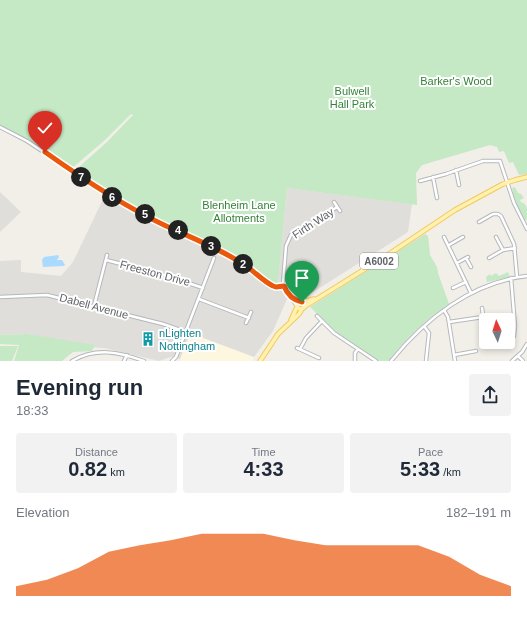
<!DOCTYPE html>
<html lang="en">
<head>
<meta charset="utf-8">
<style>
	body { margin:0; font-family:Arial,sans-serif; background:#f2f2f3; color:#1f2937; height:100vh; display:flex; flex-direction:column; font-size:15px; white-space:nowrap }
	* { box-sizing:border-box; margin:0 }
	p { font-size:13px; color:#747a83 }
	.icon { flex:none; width:22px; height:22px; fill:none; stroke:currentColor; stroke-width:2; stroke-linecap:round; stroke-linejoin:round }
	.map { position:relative; height:361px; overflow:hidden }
	.panel { display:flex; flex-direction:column; background:#fff; flex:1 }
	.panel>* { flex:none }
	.needle { width:26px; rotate:356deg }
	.buttons { position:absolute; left:479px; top:313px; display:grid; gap:8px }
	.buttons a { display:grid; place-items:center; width:36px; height:36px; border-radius:4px; background:#fff; box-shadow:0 2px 6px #0003; font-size:20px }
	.pin { position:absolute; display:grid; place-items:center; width:34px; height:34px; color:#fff; margin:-41px -17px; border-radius:50% 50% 50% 0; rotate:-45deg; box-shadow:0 0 4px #0007 }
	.pin .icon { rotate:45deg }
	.km { position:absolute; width:20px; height:20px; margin:-10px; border-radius:50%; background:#222; color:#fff; font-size:11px; line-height:20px; text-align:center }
	.round { display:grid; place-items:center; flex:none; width:42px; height:42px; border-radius:4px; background:#f2f2f3 }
	.head { display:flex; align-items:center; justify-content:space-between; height:68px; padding:0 16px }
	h1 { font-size:22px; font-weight:800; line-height:30px }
	.figures { display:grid; grid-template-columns:repeat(3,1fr); gap:6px; height:68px; padding:4px 16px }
	.figures div { display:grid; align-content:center; border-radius:4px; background:#f2f2f3; text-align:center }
	.figures b { font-size:20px; font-weight:800 }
	.figures small { font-size:11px; font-weight:400 }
	.figures p { font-size:11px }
	.chart { height:112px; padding:8px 16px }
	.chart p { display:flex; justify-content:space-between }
	.chart svg { width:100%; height:72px; margin-top:4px; fill:#ea580c; opacity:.7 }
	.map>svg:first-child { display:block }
	.commercial { fill:#fef7e0 }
	.industrial { fill:#e0deda }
	.green { fill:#c5e8c5 }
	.water { fill:#aadaff }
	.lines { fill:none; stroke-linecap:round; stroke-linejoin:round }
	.minor-casing { stroke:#b5b8bc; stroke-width:4.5 }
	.major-casing { stroke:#f2c960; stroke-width:5.5 }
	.minor { stroke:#fff; stroke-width:2.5 }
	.major { stroke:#fff2af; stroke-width:3.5 }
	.route-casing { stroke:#fff; stroke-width:8 }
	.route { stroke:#ea580c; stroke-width:5 }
	.labels { text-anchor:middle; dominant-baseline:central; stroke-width:4; stroke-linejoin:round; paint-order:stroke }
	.shield { fill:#fff; stroke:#8f9295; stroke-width:1 }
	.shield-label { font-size:10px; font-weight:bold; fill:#5f6368 }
	.park-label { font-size:11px; fill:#348238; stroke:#fff }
	.street-label { font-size:11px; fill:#5f6368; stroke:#fff }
	.culture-label { font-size:11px; fill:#0d838f; stroke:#fff; text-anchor:start }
</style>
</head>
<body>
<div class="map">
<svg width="527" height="361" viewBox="0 0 527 361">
	<rect width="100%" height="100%" fill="#f1efe8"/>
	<!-- commercial -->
	<path class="commercial" d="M190 333 254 357 252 361H181L180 359Z"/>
	<!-- industrial -->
	<path class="industrial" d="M287 188 412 204 408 232 307 296 293 293 287 299 273 331 254 357 190 333 180 359 171 357 159 361 104 348 89 347 29 334 0 335V261L21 260V272L61 276 73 262 105 195 168 228 196 240 216 251 246 268 274 290 280 289 278 284Z
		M0 192 21 212 0 232Z"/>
	<!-- green -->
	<path class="green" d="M0 0H527V174L519 175 513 162 509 163 504 151 499 152 497 147 490 145 422 165 416 173 417 205 287 188 278 284 273 283 255 268 197 237 172 227 106 191 105 188H101L75 171 79 167 107 142 133 115 131 114 105 140 71 169C48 153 26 137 0 126Z
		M515 187 518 193 521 194 524 198 520 200 521 202 525 204 527 208V220H523L514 197 512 188Z
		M425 234 428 236 430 255 437 267 438 273 449 304C425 320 406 339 388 361H378L336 332 310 307Z
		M508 272 510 277 487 282 486 277 490 274 491 276 496 273 499 276Z
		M28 334 95 345 92 351 73 352 62 361H14L19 345 0 344V335Z
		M0 346H18L12 361H0Z"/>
	<!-- water -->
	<path class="water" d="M58 255 59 257 57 260H62L65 265 64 266 43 267 42 260 44 257Z"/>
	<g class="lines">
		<defs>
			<path id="minor" d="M0 127 27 141 107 194 164 225 199 240 247 266 273 286 276 287 284 286
				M500 161 514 203 527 229
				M456 170 459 185
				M433 177 437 198
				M420 181 446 174 483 161H500
				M334 202 340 211
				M479 222 493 214H498L501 216 514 244 517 277
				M444 237 471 293
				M496 237 503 250
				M449 245 463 237
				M466 258 471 267
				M489 258 503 250 515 248
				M106 260 168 276 203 288
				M457 263 468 257
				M453 288 466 282
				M0 297 47 295 163 324 186 332
				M292 297 300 302
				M199 299 249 318
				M94 306 107 255
				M297 306 285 290 283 284 286 246 291 235 302 230 337 207
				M444 310 448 317 455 361
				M317 316 334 333 376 361
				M449 322 483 317
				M246 323 251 312
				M424 326 429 333 426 361
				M481 328 485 327 482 308
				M508 338 514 336 515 326 511 278
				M297 348 319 358
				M300 349 306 338 322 321
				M454 355 476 351
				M518 356 523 361
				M72 361C96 347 119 352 144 361
				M124 361 127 355
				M172 361 176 357 214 258
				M355 361V353L358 349
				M391 361C425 319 472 282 527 276
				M512 361 522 352 527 344"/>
			<path id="major" d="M297 305a4 4 0 1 1 8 0a4 4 0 1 1-8 0Z
				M302 302 314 299
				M304 307 389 254 455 210 503 184 515 180 527 177
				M291 320 297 307
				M260 361 278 334 299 314 302 309"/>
		</defs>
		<!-- minor casing -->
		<use href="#minor" class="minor-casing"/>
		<!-- major casing -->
		<use href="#major" class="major-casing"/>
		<!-- minor -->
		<use href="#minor" class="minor"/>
		<!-- major -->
		<use href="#major" class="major"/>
	</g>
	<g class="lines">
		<defs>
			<path id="route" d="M45 152C83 179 122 205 164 225 192 238 221 249 246 266 255 272 263 281 273 286L276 287 284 286C287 294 293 300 302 302"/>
		</defs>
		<!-- route casing -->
		<use href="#route" class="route-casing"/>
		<!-- route -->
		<use href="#route" class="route"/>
	</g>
	<!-- icons -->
	<defs>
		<symbol id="building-bare" viewBox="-9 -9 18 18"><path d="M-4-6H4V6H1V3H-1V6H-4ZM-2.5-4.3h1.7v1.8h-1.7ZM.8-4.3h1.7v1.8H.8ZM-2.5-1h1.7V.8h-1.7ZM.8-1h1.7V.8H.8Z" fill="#0f9aa8" stroke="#fff" stroke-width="2.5" paint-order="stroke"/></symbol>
	</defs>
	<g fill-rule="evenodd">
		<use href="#building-bare" x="138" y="329" width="20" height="20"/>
	</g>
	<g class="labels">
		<!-- shield labels -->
		<rect class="shield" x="360" y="253" width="38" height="16" rx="3"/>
		<g class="shield-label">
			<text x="379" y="261">A6002</text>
		</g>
		<!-- park labels -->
		<g class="park-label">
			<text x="456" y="81">Barker's Wood</text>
			<text x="352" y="91">Bulwell<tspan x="352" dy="13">Hall Park</tspan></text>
			<text x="239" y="205">Blenheim Lane<tspan x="239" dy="13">Allotments</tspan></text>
		</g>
		<!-- street labels -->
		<g class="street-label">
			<text transform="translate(313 223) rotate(-33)">Firth Way</text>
			<text transform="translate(155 273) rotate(15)">Freeston Drive</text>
			<text transform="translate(94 306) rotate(15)">Dabell Avenue</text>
		</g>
		<!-- culture labels -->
		<g class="culture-label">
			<text x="159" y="333">nLighten<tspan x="159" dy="13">Nottingham</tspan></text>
		</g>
	</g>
</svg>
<div class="buttons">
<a><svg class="needle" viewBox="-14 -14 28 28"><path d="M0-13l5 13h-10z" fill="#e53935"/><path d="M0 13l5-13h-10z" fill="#747a83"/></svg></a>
</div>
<div class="pin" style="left:302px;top:302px;background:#1e9e55"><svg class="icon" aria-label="arrive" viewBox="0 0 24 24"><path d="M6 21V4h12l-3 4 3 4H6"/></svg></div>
<div class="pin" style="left:45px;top:152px;background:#d93025"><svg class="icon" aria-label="check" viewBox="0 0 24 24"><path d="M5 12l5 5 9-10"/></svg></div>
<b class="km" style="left:243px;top:264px">2</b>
<b class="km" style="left:211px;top:246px">3</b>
<b class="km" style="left:178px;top:230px">4</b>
<b class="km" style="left:145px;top:214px">5</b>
<b class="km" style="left:112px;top:197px">6</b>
<b class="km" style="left:81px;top:177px">7</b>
</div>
<section class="panel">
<div class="head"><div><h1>Evening run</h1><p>18:33</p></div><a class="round"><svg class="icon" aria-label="share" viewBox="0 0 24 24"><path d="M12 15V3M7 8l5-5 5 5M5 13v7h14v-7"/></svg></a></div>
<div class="figures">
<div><p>Distance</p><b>0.82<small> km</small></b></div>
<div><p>Time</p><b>4:33</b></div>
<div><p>Pace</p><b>5:33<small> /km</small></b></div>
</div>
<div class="chart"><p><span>Elevation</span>182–191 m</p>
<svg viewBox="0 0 160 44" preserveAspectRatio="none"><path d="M0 44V38L10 34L20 27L30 17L40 13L50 10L60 6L70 6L80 6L90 10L100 13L110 13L120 13L130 13L140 20L150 31L160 38V44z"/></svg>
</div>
</section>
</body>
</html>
